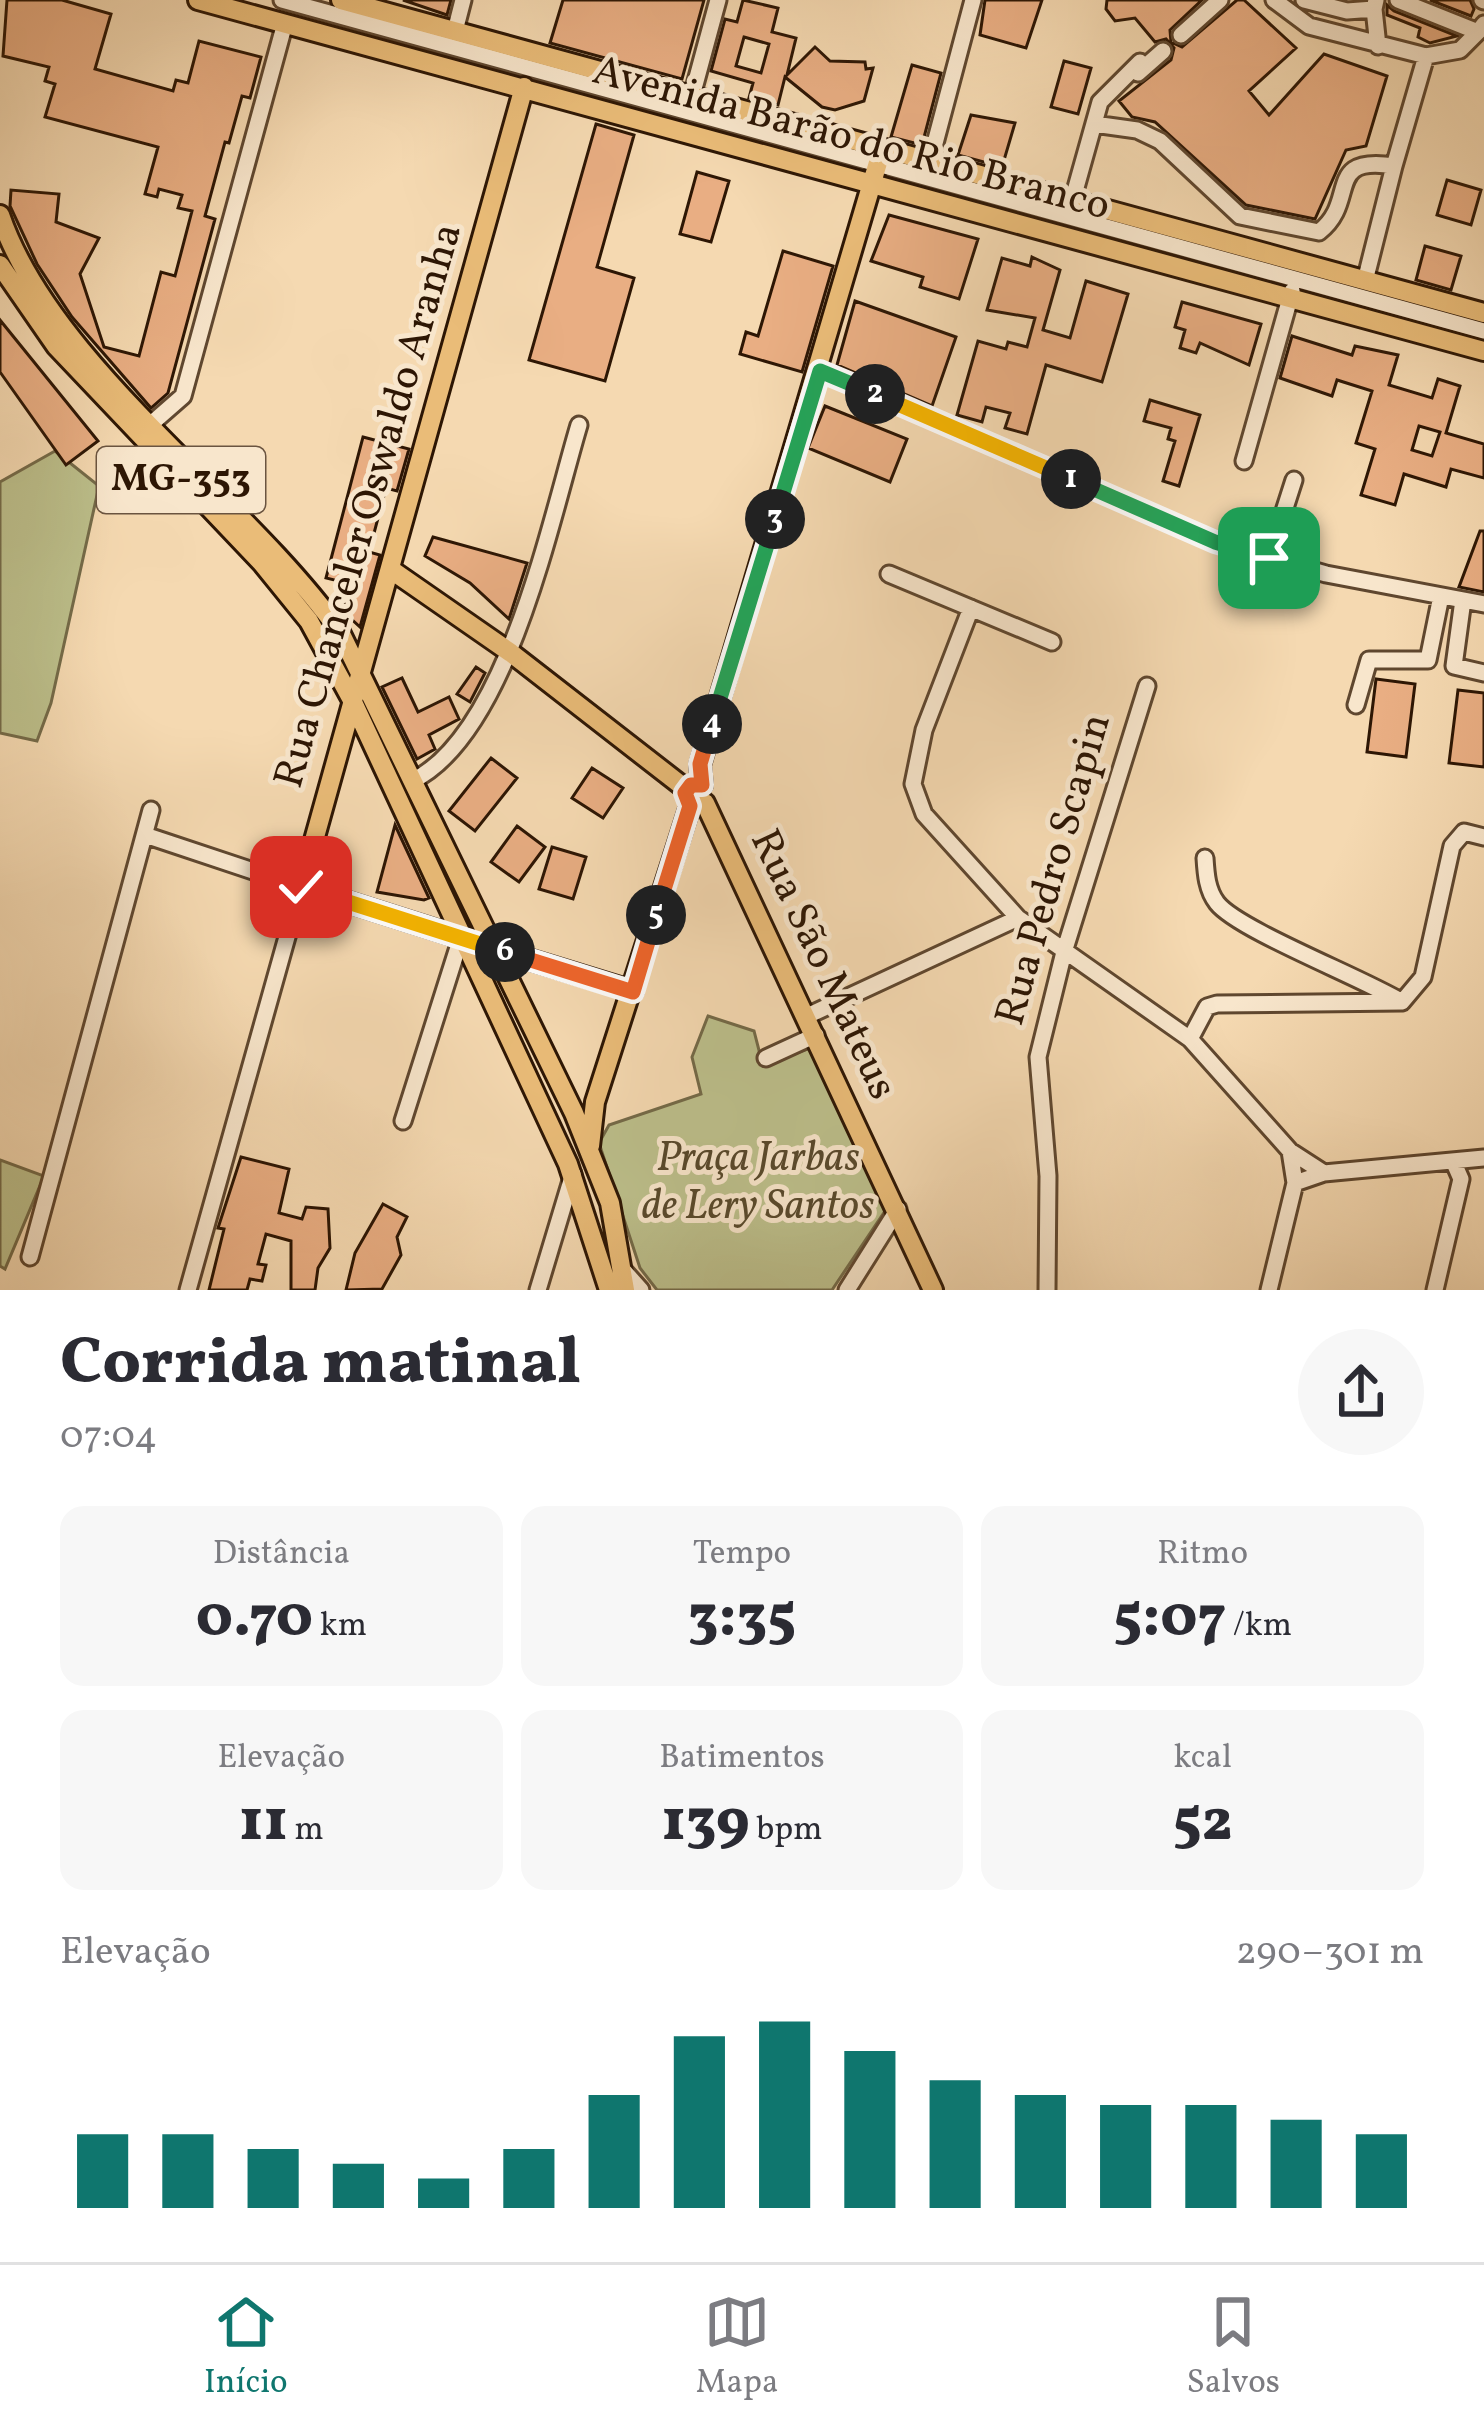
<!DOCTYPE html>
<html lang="pt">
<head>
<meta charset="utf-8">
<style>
	body { margin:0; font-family:Vollkorn,serif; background:#f7f7f7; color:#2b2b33; height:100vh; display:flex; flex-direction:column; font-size:45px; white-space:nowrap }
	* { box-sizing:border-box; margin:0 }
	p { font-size:39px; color:#7c7c81 }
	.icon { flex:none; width:66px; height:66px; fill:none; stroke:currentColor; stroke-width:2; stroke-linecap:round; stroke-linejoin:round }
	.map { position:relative; height:1290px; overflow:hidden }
	.side { display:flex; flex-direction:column; background:#fff; flex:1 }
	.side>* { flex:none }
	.pin { position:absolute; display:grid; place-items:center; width:102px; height:102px; color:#fff; margin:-51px; border-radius:24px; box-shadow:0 6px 18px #0006 }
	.km { position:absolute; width:60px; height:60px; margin:-30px; border-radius:50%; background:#222; color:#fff; font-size:33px; line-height:60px; text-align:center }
	.round { display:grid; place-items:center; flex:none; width:126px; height:126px; border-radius:63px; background:#f7f7f7 }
	.summary { display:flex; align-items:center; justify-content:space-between; height:204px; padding:0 60px }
	h1 { font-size:66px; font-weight:800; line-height:90px }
	.metrics { display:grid; grid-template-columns:repeat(3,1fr); gap:18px; height:204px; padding:12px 60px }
	.metrics div { display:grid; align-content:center; border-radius:24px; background:#f7f7f7; text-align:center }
	.metrics b { font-size:60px; font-weight:800 }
	.metrics small { font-size:33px; font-weight:400 }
	.metrics p { font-size:33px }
	.chart { height:336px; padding:24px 60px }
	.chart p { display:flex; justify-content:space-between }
	.chart svg { width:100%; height:216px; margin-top:12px; stroke:#0f766e; stroke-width:6 }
	.tabs { display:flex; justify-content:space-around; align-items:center; height:168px; border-top:3px solid #e1e1e2; background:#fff; font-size:33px; color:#7c7c81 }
	.tabs a { display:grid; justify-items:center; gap:6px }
	.tabs .selected { color:#0f766e }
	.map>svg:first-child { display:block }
	.green { fill:#bcbf8b; stroke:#746a48; stroke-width:3 }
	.building { fill:#e9ae83; stroke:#2d1604; stroke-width:3; fill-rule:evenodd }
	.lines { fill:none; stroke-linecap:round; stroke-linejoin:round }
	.minor-casing { stroke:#5f472f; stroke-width:21 }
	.major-casing { stroke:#2d1604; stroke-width:24 }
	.minor { stroke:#f8e6cc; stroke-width:15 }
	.major { stroke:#eabc78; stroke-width:18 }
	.split-1-casing { stroke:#fff; stroke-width:24 }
	.split-2-casing { stroke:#fff; stroke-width:24 }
	.split-3-casing { stroke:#fff; stroke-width:24 }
	.split-4-casing { stroke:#fff; stroke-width:24 }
	.split-5-casing { stroke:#fff; stroke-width:24 }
	.split-6-casing { stroke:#fff; stroke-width:24 }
	.split-7-casing { stroke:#fff; stroke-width:24 }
	.split-1 { stroke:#22a559; stroke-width:15 }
	.split-2 { stroke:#f5b400; stroke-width:15 }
	.split-3 { stroke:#22a559; stroke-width:15 }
	.split-4 { stroke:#22a559; stroke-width:15 }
	.split-5 { stroke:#f0652b; stroke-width:15 }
	.split-6 { stroke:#f0652b; stroke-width:15 }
	.split-7 { stroke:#f5b400; stroke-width:15 }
	.labels { text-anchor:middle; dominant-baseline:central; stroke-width:10; stroke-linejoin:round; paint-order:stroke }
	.shield { fill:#f8e6cc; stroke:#6a5440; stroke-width:3 }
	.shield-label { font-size:39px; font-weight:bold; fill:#2d1604 }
	.street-label { font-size:42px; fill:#2d1604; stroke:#f8e6cc }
	.park-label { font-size:42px; font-style:italic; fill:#58492c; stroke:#f8e6cc }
</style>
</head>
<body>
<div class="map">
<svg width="1484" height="1290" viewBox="0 0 1484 1290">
	<rect width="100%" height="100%" fill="#f5d9b1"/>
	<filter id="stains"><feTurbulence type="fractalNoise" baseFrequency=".00167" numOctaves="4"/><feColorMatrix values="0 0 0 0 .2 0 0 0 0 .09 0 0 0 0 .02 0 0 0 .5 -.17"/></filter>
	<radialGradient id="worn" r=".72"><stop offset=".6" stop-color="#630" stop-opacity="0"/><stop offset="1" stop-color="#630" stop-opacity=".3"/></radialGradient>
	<!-- green -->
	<path class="green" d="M55 451 99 486 51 703 37 741 0 733V482Z
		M708 1016 754 1031 763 1066 815 1046 887 1208 832 1290H657L640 1268 599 1143 609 1125 701 1094 692 1057Z
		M0 1160 44 1176 5 1269 0 1266Z"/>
	<!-- building -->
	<path class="building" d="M7 0H62L111 14 95 69 173 91 176 80 188 83 199 41 261 57 250 98 242 96 229 143 225 142 205 216 215 219 168 393 151 408 72 317 37 264 10 206 11 190 59 194 56 222 99 238 80 274 104 347 139 356 161 272 175 276 192 211 178 208 182 195 159 189 157 197 145 194 158 147 45 117 55 84 45 81 49 67 3 56Z
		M403 0H451L447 15Z
		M563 0H704L682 79 550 43Z
		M743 0 778 8 772 32 796 38 787 75 815 47 830 61 865 62 866 69 873 68 864 101 835 110 822 107 785 77 778 105 749 98 753 83 711 71 725 19 737 22ZM744 37 769 44 761 73 736 66Z
		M985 0H1042L1026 48 980 35Z
		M1107 0H1202L1170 30 1171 42 1182 47 1237 0H1244L1296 48 1249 91 1269 115 1324 54 1387 76 1366 146 1346 150 1315 219 1246 205 1155 122 1132 117 1119 101 1171 60 1174 48 1166 39 1155 42 1135 18 1115 21 1106 9Z
		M1430 0H1470L1474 9 1471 16Z
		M1387 5 1394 11 1457 36 1430 43 1418 37 1420 28 1387 15Z
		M1064 61 1091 68 1078 114 1051 107Z
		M912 65 941 73 922 145 891 137Z
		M971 115 1015 123 1002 167 958 155Z
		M596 124 634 135 597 267 634 278 605 381 529 360Z
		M697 172 729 181 711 242 680 234Z
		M1447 180 1481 190 1471 225 1437 215Z
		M889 215 978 239 959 299 920 287 923 277 871 261Z
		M1425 246 1461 256 1451 290 1416 280Z
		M783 251 833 266 802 372 740 354 746 332 758 336Z
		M1032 257 1060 270 1043 330 1070 338 1086 281 1128 294 1102 382 1046 365 1027 434 1005 428 1010 413 986 407 982 422 957 415 978 341 1006 349 1008 342 1027 347 1035 318 987 310 1002 258 1030 266Z
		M855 301 956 337 932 406 837 365Z
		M1182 302 1261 324 1249 365 1200 343 1196 353 1180 348 1185 330 1175 327Z
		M0 320 98 441 66 465 0 372Z
		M1292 336 1352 355 1355 346 1398 355 1389 385 1432 398 1438 379 1460 386 1446 433 1484 444V478L1451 469 1446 487 1404 474 1395 505 1361 495 1375 449 1356 443 1372 391 1337 380 1332 396 1280 378ZM1419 426 1440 432 1432 456 1412 450Z
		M1150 400 1200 415 1179 486 1163 481 1175 441 1168 439 1171 428 1144 421Z
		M825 406 907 439 890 482 808 448Z
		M363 437 409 449 397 491 386 488 369 552 380 555 360 627 335 604 347 602 351 584 326 578Z
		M1480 531H1484V592L1459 587Z
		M433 537 527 563 509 619 470 583 425 556Z
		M476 667 485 673 470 702 457 694Z
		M402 678 418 712 449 697 459 719 429 735 435 749 417 759 382 687Z
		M1376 679 1415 684 1406 757 1367 752Z
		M1458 690 1484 693V767L1449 763Z
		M491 758 517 778 475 831 449 811Z
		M592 768 623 788 603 818 572 798Z
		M395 825 429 898 424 900 377 892Z
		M517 826 545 847 519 882 491 862Z
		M552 847 586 857 573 899 539 889Z
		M241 1157 289 1169 279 1213 302 1219 306 1207 328 1209 330 1248 318 1268 315 1290H291V1241L266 1234 258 1264 266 1265 262 1281 250 1279 247 1290H209L224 1229 218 1228Z
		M383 1204 407 1217 397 1237 401 1255 382 1289 346 1290 355 1253Z"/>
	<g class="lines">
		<defs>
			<path id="minor" d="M282 0 1484 331
				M1304 0 1347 11 1374 9 1376 0
				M1398 0 1478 32 1484 24
				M1482 0 1484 1
				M1374 9 1378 46
				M455 31 463 0
				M1181 35 1220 0
				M1426 56 1460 50 1478 32
				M1138 73 1163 51
				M689 107 718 0
				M1094 124 1137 130 1160 141 1240 216 1319 232C1359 201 1323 155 1394 166L1426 56 1309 26 1274 0
				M930 162 973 0
				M1070 209 1100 102 1140 62
				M1365 281 1394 166
				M821 371 1215 542 1326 574 1484 604
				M151 424 183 396 285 23
				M1244 461 1292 291
				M1269 558 1294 480
				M889 574 1052 642
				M1463 600 1454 666 1484 673
				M971 608 924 730 913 784 924 814 1018 918 1190 1039 1290 1151 1324 1173
				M1356 705 1369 660H1428L1441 596
				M412 781C507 735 550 522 579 425
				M145 835 301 887 188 1290
				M1205 858C1206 874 1207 890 1217 903 1238 930 1363 978 1402 1002
				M807 1016 1018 918
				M1190 1039 1207 1007 1217 1004 1402 1002 1423 977 1452 846 1464 832 1484 837
				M766 1058 816 1035
				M403 1121 461 938
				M1295 1183 1324 1173 1484 1158
				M30 1257 151 810
				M625 1272 641 1290
				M538 1290 573 1174
				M847 1290 898 1209
				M1047 1290 1048 1176 1038 1057 1064 952 1147 686
				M1269 1290 1295 1183 1290 1151
				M1435 1290 1461 1179 1454 1163"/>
			<path id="major" d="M198 0 1484 351
				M341 0 1484 313
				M0 215C51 366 246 499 340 632L574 1113 610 1203 625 1290
				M0 265 56 346 262 563 309 621 353 702 568 1164 609 1290
				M390 569 511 653 686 789
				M702 785 700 765 882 149
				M705 803 933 1290
				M465 939 301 887 524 87
				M492 948 633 991
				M590 1146 595 1102 690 806"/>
		</defs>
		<!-- minor casing -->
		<use href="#minor" class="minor-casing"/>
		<!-- major casing -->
		<use href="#major" class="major-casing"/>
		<!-- minor -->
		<use href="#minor" class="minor"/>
		<!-- major -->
		<use href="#major" class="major"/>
	</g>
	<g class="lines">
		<defs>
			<path id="split-1" d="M1071 479 1215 542 1269 558"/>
			<path id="split-2" d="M875 394 1071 479"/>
			<path id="split-3" d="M775 519 820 371 875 394"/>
			<path id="split-4" d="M712 724 775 519"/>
			<path id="split-5" d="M656 915 690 806 685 793 691 785H702L700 764 712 724"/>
			<path id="split-6" d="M505 952 633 992 656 915"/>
			<path id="split-7" d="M301 887 505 952"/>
		</defs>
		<!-- split-1 casing -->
		<use href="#split-1" class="split-1-casing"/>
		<!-- split-2 casing -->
		<use href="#split-2" class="split-2-casing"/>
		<!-- split-3 casing -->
		<use href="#split-3" class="split-3-casing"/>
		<!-- split-4 casing -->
		<use href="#split-4" class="split-4-casing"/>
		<!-- split-5 casing -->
		<use href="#split-5" class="split-5-casing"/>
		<!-- split-6 casing -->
		<use href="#split-6" class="split-6-casing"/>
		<!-- split-7 casing -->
		<use href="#split-7" class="split-7-casing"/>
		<!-- split-1 -->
		<use href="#split-1" class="split-1"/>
		<!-- split-2 -->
		<use href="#split-2" class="split-2"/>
		<!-- split-3 -->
		<use href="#split-3" class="split-3"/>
		<!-- split-4 -->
		<use href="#split-4" class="split-4"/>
		<!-- split-5 -->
		<use href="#split-5" class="split-5"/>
		<!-- split-6 -->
		<use href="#split-6" class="split-6"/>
		<!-- split-7 -->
		<use href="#split-7" class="split-7"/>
	</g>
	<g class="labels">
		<!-- shield labels -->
		<rect class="shield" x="97" y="447" width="168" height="66" rx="9"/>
		<g class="shield-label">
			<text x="181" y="480">MG-353</text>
		</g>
		<!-- street labels -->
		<g class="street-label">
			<text transform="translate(851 140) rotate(15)">Avenida Barão do Rio Branco</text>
			<text transform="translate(370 506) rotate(-74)">Rua Chanceler Oswaldo Aranha</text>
			<text transform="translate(1055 870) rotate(-74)">Rua Pedro Scapin</text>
			<text transform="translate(822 965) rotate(65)">Rua São Mateus</text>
		</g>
		<!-- park labels -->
		<g class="park-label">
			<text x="758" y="1159">Praça Jarbas<tspan x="758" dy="48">de Lery Santos</tspan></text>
		</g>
	</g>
	<rect width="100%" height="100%" filter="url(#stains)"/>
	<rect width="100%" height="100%" fill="url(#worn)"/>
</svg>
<div class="pin" style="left:1269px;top:558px;background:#1e9e55"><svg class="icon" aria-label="arrive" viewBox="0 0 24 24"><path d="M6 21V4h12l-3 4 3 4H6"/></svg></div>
<div class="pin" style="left:301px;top:887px;background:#d93025"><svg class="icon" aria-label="check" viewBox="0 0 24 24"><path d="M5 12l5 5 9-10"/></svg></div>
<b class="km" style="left:1071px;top:479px">1</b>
<b class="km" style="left:875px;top:394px">2</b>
<b class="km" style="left:775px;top:519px">3</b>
<b class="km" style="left:712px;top:724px">4</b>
<b class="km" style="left:656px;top:915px">5</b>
<b class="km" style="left:505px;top:952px">6</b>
</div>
<section class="side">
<div class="summary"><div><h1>Corrida matinal</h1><p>07:04</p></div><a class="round"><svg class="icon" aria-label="share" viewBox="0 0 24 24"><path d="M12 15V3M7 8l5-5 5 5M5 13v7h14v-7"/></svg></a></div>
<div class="metrics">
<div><p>Distância</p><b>0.70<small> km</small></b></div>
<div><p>Tempo</p><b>3:35</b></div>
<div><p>Ritmo</p><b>5:07<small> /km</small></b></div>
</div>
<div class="metrics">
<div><p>Elevação</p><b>11<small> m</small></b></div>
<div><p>Batimentos</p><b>139<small> bpm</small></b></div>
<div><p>kcal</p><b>52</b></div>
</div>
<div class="chart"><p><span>Elevação</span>290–301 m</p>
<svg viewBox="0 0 160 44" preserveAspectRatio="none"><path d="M5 44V29M15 44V29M25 44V32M35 44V35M45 44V38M55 44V32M65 44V21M75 44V9M85 44V6M95 44V12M105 44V18M115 44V21M125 44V23M135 44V23M145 44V26M155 44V29"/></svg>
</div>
</section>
<nav class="tabs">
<a class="selected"><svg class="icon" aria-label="home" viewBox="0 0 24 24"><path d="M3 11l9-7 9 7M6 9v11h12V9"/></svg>Início</a>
<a><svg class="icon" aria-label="map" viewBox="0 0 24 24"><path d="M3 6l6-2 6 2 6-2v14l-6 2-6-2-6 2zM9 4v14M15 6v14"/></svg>Mapa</a>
<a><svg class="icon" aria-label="saved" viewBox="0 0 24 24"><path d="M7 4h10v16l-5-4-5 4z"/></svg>Salvos</a>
</nav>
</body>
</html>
